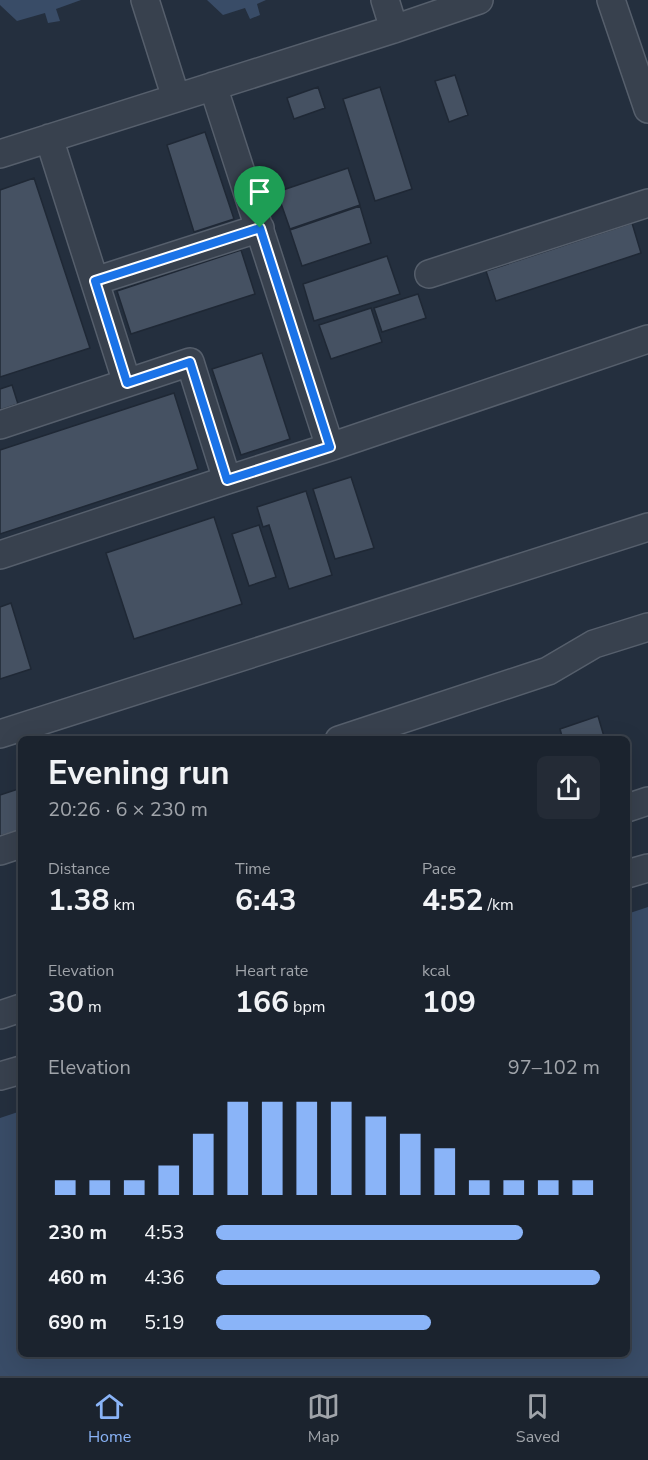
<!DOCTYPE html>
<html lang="en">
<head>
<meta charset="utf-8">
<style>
	body { margin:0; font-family:"Nunito Sans",sans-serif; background:#242b36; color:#f1f3f6; height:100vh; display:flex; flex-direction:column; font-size:22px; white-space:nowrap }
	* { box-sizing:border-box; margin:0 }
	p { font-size:20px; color:#a0a4aa }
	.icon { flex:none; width:33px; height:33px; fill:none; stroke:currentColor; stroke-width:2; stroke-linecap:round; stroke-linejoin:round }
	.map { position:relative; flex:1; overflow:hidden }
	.panel { position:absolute; left:18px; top:736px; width:612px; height:621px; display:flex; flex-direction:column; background:#1b232e; border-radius:9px; box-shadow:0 6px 24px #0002,0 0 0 2px #39404a }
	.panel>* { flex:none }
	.pin { position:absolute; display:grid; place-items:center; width:51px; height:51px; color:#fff; margin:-62px -26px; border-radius:50% 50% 50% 0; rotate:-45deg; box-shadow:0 0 6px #0007 }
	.pin .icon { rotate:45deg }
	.round { display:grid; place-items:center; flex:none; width:63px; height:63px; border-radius:9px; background:#242b36 }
	.head { display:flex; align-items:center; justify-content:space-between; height:102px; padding:0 30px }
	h1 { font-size:33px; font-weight:700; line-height:45px }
	.stats { display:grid; grid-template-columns:repeat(3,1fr); gap:9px; height:102px; padding:6px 30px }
	.stats div { display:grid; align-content:center }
	.stats b { font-size:30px; font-weight:700 }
	.stats small { font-size:16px; font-weight:400 }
	.stats p { font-size:16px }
	.chart { height:168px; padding:12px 30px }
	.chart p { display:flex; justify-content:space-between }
	.chart svg { width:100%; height:108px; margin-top:6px; stroke:#8ab4f8; stroke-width:6 }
	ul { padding:0 30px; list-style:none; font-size:20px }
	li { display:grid; grid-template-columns:96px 72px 1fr; align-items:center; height:45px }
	li i { height:15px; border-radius:8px; background:#8ab4f8 }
	.dock { display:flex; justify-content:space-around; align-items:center; height:84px; border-top:2px solid #39404a; background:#1b232e; font-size:16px; color:#a0a4aa }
	.dock a { display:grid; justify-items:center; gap:3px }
	.dock .active { color:#8ab4f8 }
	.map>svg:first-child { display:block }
	.water { fill:#394c67 }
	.building { fill:#455162; stroke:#1f2835; stroke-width:1.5 }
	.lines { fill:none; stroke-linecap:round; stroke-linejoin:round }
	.minor-casing { stroke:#565f6c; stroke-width:30 }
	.minor { stroke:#38414e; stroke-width:27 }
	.route-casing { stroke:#fff; stroke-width:12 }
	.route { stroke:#1a73e8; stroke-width:8 }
</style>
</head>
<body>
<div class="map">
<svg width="648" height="1376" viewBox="0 0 648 1376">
	<rect width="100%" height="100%" fill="#242f3e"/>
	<!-- water -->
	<path class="water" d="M0 0H81L56 9 60 21 48 23 45 13 17 21 0 5Z
		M207 0H266L257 4 260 15 250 19 245 8 223 15Z
		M648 907V1376H0V1118L21 1111V1354H627V914Z"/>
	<!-- building -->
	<path class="building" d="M455 75 468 115 449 122 435 81Z
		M318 87 325 108 294 119 287 98Z
		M380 87 412 189 375 201 343 99Z
		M205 132 234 219 194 232 167 145Z
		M348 168 360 205 290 229 277 192Z
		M34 178 90 348 0 377V190Z
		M360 206 371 243 302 266 290 230Z
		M632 223 641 253 496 301 486 271Z
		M241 250 255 294 131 334 117 291Z
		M387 256 400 294 314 321 303 284Z
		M418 294 426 318 382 332 374 308Z
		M371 308 382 342 331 359 319 325Z
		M262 353 290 439 241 455 212 369Z
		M12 385 18 404 0 410V389Z
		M174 393 198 469 0 534V450Z
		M351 477 374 548 335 559 313 489Z
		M306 491 332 575 289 589 269 525 263 527 257 507Z
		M214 517 242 604 134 639 106 553Z
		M259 525 276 577 249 586 232 534Z
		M11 603 31 669 0 679V607Z
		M598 716 605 740H563L560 729Z
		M21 788V830L0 836V795Z"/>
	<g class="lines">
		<defs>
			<path id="minor" d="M145 0 176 98
				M385 0 394 29
				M611 0 648 109
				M213 86 330 447
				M49 138 127 383
				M0 154 394 29 479 0
				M429 274 648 203
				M95 281 260 228
				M0 425 190 362 227 480
				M0 555 227 480 330 447 648 339
				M0 734 648 527
				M339 740 548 671 594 644 648 627
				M627 808 648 801
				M0 851 21 844
				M627 874 648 868
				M0 1015 21 1008
				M0 1076 21 1070"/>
		</defs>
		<!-- minor casing -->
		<use href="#minor" class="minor-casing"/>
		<!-- minor -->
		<use href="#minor" class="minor"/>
	</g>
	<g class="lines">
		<defs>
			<path id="route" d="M260 228 330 447 227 480 190 362 127 383 95 281Z"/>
		</defs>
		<!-- route casing -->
		<use href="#route" class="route-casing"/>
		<!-- route -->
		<use href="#route" class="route"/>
	</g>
</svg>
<div class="pin" style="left:260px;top:228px;background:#1e9e55"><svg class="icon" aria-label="arrive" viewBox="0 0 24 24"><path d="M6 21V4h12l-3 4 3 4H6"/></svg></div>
<section class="panel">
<div class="head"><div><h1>Evening run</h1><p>20:26 · 6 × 230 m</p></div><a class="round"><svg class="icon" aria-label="share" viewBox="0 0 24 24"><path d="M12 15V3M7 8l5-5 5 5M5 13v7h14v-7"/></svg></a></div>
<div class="stats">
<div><p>Distance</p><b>1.38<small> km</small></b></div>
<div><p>Time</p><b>6:43</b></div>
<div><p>Pace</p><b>4:52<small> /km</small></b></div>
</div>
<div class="stats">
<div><p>Elevation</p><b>30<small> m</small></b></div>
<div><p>Heart rate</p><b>166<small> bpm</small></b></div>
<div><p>kcal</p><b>109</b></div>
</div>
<div class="chart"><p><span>Elevation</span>97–102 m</p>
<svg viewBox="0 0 160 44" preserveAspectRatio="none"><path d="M5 44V38M15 44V38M25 44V38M35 44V32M45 44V19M55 44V6M65 44V6M75 44V6M85 44V6M95 44V12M105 44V19M115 44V25M125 44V38M135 44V38M145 44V38M155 44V38"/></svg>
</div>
<ul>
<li><b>230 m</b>4:53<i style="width:80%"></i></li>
<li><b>460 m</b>4:36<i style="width:100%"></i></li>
<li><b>690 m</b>5:19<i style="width:56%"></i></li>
</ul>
</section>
</div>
<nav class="dock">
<a class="active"><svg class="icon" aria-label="home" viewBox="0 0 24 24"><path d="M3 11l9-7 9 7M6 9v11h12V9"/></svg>Home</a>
<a><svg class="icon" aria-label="map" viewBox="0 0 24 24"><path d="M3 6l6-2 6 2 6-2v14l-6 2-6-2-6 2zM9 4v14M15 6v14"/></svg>Map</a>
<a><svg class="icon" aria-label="saved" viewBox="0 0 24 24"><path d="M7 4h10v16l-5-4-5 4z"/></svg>Saved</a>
</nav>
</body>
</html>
